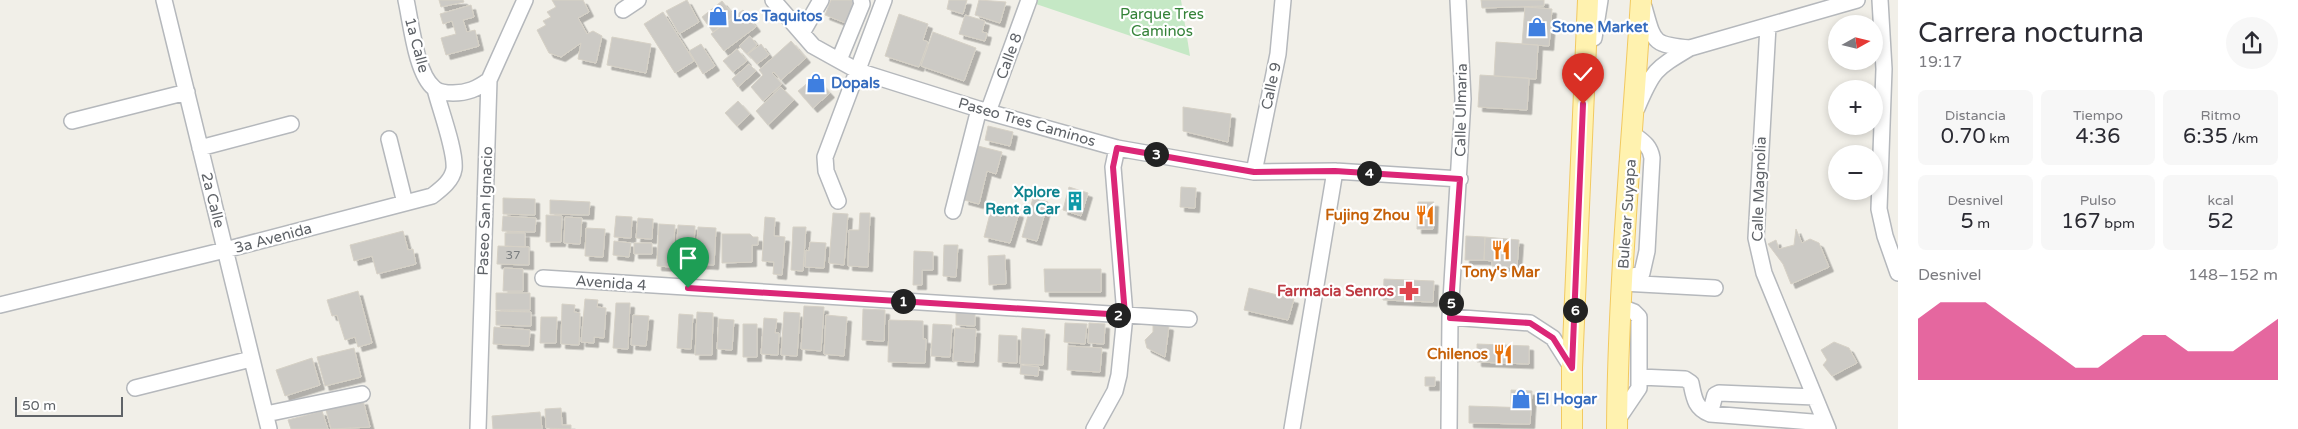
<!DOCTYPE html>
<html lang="es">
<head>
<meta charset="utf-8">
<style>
	body { margin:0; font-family:"Varela Round",sans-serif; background:#f7f7f7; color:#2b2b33; height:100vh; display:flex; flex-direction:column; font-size:19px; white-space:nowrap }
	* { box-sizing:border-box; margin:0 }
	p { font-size:16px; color:#7c7c81 }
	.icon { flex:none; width:28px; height:28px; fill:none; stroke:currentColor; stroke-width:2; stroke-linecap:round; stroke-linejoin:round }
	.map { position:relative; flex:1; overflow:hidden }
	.sheet { display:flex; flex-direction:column; background:#fff; width:400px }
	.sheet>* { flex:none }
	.needle { width:32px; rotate:82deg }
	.tools { position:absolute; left:1828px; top:15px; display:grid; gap:10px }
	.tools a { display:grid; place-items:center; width:55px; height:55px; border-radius:50%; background:#fff; box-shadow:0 2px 8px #0003; font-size:25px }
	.scale { position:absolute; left:15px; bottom:12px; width:108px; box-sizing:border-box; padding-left:5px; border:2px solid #5f6368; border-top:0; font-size:14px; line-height:18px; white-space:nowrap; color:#5f6368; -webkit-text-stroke:4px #fff; paint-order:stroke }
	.pin { position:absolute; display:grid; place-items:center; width:42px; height:42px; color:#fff; margin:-51px -21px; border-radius:50% 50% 50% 0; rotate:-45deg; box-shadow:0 0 5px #0007 }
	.pin .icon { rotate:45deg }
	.km { position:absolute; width:25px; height:25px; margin:-12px; border-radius:50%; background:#222; color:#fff; font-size:14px; line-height:25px; text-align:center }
	.round { display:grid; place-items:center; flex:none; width:52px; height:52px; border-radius:26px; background:#f7f7f7 }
	.overview { display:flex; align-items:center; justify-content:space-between; height:85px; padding:0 20px }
	h1 { font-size:28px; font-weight:600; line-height:38px }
	.stats { display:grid; grid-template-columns:repeat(3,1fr); gap:8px; height:85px; padding:5px 20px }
	.stats div { display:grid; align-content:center; border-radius:8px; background:#f7f7f7; text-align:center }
	.stats b { font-size:21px; font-weight:600 }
	.stats small { font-size:14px; font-weight:400 }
	.stats p { font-size:14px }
	.chart { height:140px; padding:10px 20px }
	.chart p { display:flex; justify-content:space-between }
	.chart svg { width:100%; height:90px; margin-top:5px; fill:#db2777; opacity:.7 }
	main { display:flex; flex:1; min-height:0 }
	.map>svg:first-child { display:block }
	.green { fill:#c5e8c5 }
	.building { fill:#cccac5; stroke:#d6d1c6; filter:url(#shadow) }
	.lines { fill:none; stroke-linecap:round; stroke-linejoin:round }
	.minor-casing { stroke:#b5b8bc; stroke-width:18 }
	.major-casing { stroke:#f2c960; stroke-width:22 }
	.minor { stroke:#fff; stroke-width:15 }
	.major { stroke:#fff2af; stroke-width:20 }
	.route-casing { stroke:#fff; stroke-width:10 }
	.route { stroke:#db2777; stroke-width:6 }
	.labels { text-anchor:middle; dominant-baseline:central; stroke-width:4.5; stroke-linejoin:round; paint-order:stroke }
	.number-label { font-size:12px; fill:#7a7d7f }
	.park-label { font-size:15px; fill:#348238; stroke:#fff }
	.shop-label { font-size:15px; font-weight:bold; fill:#366cbe; stroke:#fff; text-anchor:start }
	.street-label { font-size:15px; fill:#5f6368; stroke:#fff }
	.culture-label { font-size:15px; font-weight:bold; fill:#0d838f; stroke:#fff; text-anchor:end }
	.food-label { font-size:15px; font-weight:bold; fill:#c56008; stroke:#fff; text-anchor:end }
	.health-label { font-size:15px; font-weight:bold; fill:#be3a42; stroke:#fff; text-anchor:end }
</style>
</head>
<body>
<main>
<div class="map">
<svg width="1898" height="429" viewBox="0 0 1898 429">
	<defs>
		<filter id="shadow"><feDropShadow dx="4.5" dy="4.5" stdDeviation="0" flood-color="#0004"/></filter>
	</defs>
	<rect width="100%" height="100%" fill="#f1efe8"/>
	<!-- green -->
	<path class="green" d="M1037 0H1181L1190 56 1036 4Z"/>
	<!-- building -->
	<path class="building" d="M439 0H463L464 2 441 7Z
		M552 0H583L589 12 578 18 587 34 593 31 602 36 596 63 578 59 581 43 561 57 549 53 537 30 546 25 543 21 551 17 547 12 556 7Z
		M687 0 699 22 679 34 666 11Z
		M831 0H854L860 2 851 25 825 15Z
		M949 0H967L963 14 947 9Z
		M979 0 1006 2 1000 23 975 15Z
		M1481 0H1544V6L1482 8Z
		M722 1 734 16 713 32 702 17Z
		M471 5 474 17 463 20 467 32 475 30 479 46 446 55 441 38 456 34 452 21 443 24 440 14Z
		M1525 7 1552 9 1549 46 1522 44Z
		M743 10 756 27 724 51 711 34Z
		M663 12 694 61 675 73 644 24Z
		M899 14 928 24 923 40 928 42 919 67 885 56Z
		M965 15 985 21 982 32 987 33 985 41 959 34Z
		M933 32 976 48 964 81 921 66Z
		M750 36 757 45 747 54 739 46Z
		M612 37 651 44 646 73 607 65Z
		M791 41 806 58 781 80 774 72 772 73 782 84 763 101 751 87 763 75 759 70Z
		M1496 42 1538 45 1536 79 1494 76Z
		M701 44 715 66 703 74 689 51Z
		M761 44 769 55 757 64 748 54Z
		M737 49 747 61 733 72 723 61Z
		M749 64 756 71 738 87 732 79Z
		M1480 75 1529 78 1527 110 1478 107Z
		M815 77 830 93 813 108 798 91Z
		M781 87 794 100 768 125 756 111Z
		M738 101 750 114 737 126 725 113Z
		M1183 107 1231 114 1228 142 1183 131Z
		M988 126 1013 132 1010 146 985 140Z
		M978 146 1002 152 996 174 987 171 979 204 964 200Z
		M1069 187 1088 193 1081 216 1063 210Z
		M1181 187 1196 188 1195 208 1180 207Z
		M503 198 535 199V215L503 214Z
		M1033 198 1048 202 1037 241 1022 237Z
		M550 200 590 202 589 215 550 214Z
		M1418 202H1434L1433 229H1417Z
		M992 206 1019 213 1010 243 984 237Z
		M833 213 848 214 844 265 829 263Z
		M860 213H870L868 267 848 266 849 230H859Z
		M546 215 562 216 561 242H546Z
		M503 216 536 218 535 232 502 231Z
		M616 216 632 217 631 238 614 237Z
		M565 217 582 218 580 244 564 243Z
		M765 217 775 218 774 236 785 237 782 275 773 274 774 262 762 261Z
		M638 218 653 219 652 239 636 238Z
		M659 224 675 225 672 267 657 266Z
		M678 225 695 226 693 261 676 260Z
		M698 227 716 228 714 265 696 264Z
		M793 227H806L803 271 791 270Z
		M586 228 605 229 603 257 585 256Z
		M1796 229 1802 243 1810 239 1819 243 1829 267 1791 284 1783 264 1768 244 1776 240 1779 249 1794 245Z
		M403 231 408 250 413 249 416 264 377 274 372 256 354 261 350 245Z
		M505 233H525V247L505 246Z
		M722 234H750L753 237H758V245H752V262L722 263Z
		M1466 236 1485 237 1484 260H1465Z
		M1485 237 1519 240 1517 267 1492 266V261L1484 260Z
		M614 241 631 243 629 257 613 255Z
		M810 242 826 243 824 268 805 267 806 250 809 251Z
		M634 243H652V254H634Z
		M944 245H958L956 277 943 276Z
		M498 246 529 247V265L497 264Z
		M914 251 933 252V270H922V285H913Z
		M1005 255 1006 284 989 285 988 256Z
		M504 268 523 269V291H503Z
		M1044 269H1101V292H1045Z
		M1384 279 1434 281 1433 302 1383 300Z
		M1249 288 1294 299 1288 320 1244 310Z
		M358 291 372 343 358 347 355 337 345 340 337 315 332 316 327 300Z
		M496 293H530V310H496Z
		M585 299 598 300 597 307 606 308 604 338 594 337V343L581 342Z
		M616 303H630L628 349 613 348Z
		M562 304 575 305 574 312 580 313 579 345 561 344Z
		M804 306 824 307 821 351 801 349Z
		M863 309 885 310 884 341 862 340Z
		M496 311 531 312V326L496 325Z
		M697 312 713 313 712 355H695Z
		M784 312 800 313 797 356 781 355Z
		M956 312 975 313V326L956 325Z
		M679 314 693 315 691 349 677 348Z
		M633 315 649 316 646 346 631 345Z
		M826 315 847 317 844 356 824 354Z
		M541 317H557L556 343H540Z
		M764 318 777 319 775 333H779L778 355 761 354Z
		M719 319 734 320 732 350 717 349Z
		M889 320 923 321V339H926L925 363 888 362Z
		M1153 322 1169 326 1165 357 1147 348 1145 340 1153 332Z
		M1065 323 1087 324 1085 344 1064 342Z
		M1089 323 1105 324 1104 344 1088 343Z
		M743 324H757V357H743Z
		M933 324 952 325 950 357 931 356Z
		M494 327 530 330 529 346 493 344Z
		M955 328 976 329 974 362 953 361Z
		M1022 328 1045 330 1043 365 1020 364Z
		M999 335 1017 336V363L998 362Z
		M1834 342 1849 348 1857 363 1832 376 1823 365 1827 360 1821 350Z
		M1477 344 1529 346V364L1477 362Z
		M1068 346 1102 348 1100 372 1067 370Z
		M354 348 361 377 325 386 317 357Z
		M312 358 320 385 285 396 276 370Z
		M1021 365 1039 367 1038 376 1020 374Z
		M1425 377H1435V386H1425Z
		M1511 390 1532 391 1531 408 1511 407Z
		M363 400 370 427 331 429 326 410Z
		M1469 406 1531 408 1530 424 1469 423Z
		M561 408 562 425H571V429L546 428 545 409Z
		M322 411 328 429H291L288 420Z
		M540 412 542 429H493L492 416Z"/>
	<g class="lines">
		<defs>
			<path id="minor" d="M164 0 269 429
				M406 0C411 22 416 74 434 88 438 92 447 93 453 93 467 93 477 89 489 80
				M773 0 813 46 858 71 988 112 1117 148 1254 172 1335 171 1460 179
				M1880 0 1884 69 1879 209 1885 236 1898 273
				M623 10 638 0
				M1768 26 1756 238 1764 273 1828 429
				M802 33 821 0
				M1594 38 1600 0
				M1690 48 1857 0
				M839 60 862 4 861 0
				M1637 108C1653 70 1655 69 1690 48 1652 45 1654 42 1644 7
				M988 112 1029 0
				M72 121 187 92
				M389 139 405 203
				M200 148 291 124
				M1254 172 1278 54 1283 0
				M838 201 826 171 825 157 884 0
				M953 211 979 109
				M543 278 1189 319
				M1622 280 1642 273 1647 251 1652 158C1650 145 1642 141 1633 134
				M1622 283 1715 288
				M0 305 225 250 432 196C441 189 452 181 454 169 456 151 440 109 435 89
				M1450 317 1530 323 1553 338 1572 368
				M1640 377 1685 379 1691 383C1694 398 1695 408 1710 414L1825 423
				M135 388 251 359
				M266 414 362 394
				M1710 414 1715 395 1719 393 1815 397
				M1618 419 1639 388V317L1634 312 1621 307
				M478 429 489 80 525 0
				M1094 429 1115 391 1119 375 1125 315 1113 167 1117 148
				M1292 429 1335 171
				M1449 429 1450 317 1463 99 1458 0"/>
			<path id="major" d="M1572 429V368L1588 0
				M1617 429C1618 286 1632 143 1641 0"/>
		</defs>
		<!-- minor casing -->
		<use href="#minor" class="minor-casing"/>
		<!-- major casing -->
		<use href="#major" class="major-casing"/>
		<!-- minor -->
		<use href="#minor" class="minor"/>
		<!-- major -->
		<use href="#major" class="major"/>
	</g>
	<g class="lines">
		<defs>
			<path id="route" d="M688 288 1125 315 1113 167 1117 148 1254 172 1335 171 1460 179 1450 318 1530 323 1553 338 1572 368 1583 104"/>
		</defs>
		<!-- route casing -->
		<use href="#route" class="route-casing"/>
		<!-- route -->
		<use href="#route" class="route"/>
	</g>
	<!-- icons -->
	<defs>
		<symbol id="shop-bare" viewBox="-9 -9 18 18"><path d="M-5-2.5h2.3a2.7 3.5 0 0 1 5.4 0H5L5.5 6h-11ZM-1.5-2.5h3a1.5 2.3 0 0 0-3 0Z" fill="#3f7fe0" stroke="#fff" stroke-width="2.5" paint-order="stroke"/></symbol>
		<symbol id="building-bare" viewBox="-9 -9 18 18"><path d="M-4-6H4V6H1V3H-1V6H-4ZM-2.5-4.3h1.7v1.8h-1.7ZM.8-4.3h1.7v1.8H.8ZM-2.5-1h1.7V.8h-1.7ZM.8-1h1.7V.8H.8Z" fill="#0f9aa8" stroke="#fff" stroke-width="2.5" paint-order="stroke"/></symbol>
		<symbol id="restaurant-bare" viewBox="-9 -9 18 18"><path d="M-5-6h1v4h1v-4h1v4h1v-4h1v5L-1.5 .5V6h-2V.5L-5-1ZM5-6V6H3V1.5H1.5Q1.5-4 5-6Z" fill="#e8710a" stroke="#fff" stroke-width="2.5" paint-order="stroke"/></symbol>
		<symbol id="pharmacy-bare" viewBox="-9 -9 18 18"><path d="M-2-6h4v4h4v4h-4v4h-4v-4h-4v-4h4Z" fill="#e0444e" stroke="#fff" stroke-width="2.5" paint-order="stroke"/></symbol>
	</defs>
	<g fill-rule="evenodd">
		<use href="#shop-bare" x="704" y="2" width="28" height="28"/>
		<use href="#shop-bare" x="1523" y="13" width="28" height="28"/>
		<use href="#shop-bare" x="802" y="69" width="28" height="28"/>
		<use href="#building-bare" x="1061" y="187" width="28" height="28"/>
		<use href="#restaurant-bare" x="1411" y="201" width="28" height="28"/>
		<use href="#restaurant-bare" x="1487" y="236" width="28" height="28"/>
		<use href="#pharmacy-bare" x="1395" y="277" width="28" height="28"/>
		<use href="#restaurant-bare" x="1489" y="340" width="28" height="28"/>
		<use href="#shop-bare" x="1507" y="385" width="28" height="28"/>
	</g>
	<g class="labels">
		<!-- number labels -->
		<g class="number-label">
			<text x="513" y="255">37</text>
		</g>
		<!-- park labels -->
		<g class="park-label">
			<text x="1162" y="14">Parque Tres<tspan x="1162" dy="17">Caminos</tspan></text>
		</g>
		<!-- shop labels -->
		<g class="shop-label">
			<text x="733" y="16">Los Taquitos</text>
			<text x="1552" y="27">Stone Market</text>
			<text x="831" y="83">Dopals</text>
			<text x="1536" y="399">El Hogar</text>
		</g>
		<!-- street labels -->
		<g class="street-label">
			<text transform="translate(417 45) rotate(75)">1a Calle</text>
			<text transform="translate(1009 56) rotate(-70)">Calle 8</text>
			<text transform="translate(1271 86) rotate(-78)">Calle 9</text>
			<text transform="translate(1461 110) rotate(-89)">Calle Ulmaria</text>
			<text transform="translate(1027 122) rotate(16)">Paseo Tres Caminos</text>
			<text transform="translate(1759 189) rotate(-88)">Calle Magnolia</text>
			<text transform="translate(213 200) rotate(76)">2a Calle</text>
			<text transform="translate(485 211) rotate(-88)">Paseo San Ignacio</text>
			<text transform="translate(1627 214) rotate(-86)">Bulevar Suyapa</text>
			<text transform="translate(273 238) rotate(-15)">3a Avenida</text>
			<text transform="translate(611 283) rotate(4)">Avenida 4</text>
		</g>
		<!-- culture labels -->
		<g class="culture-label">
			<text x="1060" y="192">Xplore<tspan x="1060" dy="17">Rent a Car</tspan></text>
		</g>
		<!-- food labels -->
		<g class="food-label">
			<text x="1410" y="215">Fujing Zhou</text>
			<text x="1501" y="272" text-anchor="middle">Tony's Mar</text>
			<text x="1488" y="354">Chilenos</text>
		</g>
		<!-- health labels -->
		<g class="health-label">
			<text x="1394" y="291">Farmacia Senros</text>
		</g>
	</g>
</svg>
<div class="tools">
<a><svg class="needle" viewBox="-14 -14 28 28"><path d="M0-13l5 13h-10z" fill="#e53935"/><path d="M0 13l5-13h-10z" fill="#7c7c81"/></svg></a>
<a>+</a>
<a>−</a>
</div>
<div class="scale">50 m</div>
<div class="pin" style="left:688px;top:288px;background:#1e9e55"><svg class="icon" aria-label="arrive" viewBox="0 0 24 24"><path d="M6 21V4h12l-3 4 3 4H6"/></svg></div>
<div class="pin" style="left:1583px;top:104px;background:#d93025"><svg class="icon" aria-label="check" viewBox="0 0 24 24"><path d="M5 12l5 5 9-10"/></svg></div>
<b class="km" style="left:903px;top:301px">1</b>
<b class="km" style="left:1118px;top:315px">2</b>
<b class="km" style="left:1156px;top:154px">3</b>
<b class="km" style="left:1369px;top:173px">4</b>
<b class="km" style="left:1451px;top:303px">5</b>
<b class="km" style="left:1575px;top:310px">6</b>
</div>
<section class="sheet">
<div class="overview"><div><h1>Carrera nocturna</h1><p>19:17</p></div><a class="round"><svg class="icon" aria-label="share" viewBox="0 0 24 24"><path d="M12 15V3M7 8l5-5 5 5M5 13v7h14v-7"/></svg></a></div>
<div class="stats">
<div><p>Distancia</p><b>0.70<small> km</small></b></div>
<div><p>Tiempo</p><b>4:36</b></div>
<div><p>Ritmo</p><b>6:35<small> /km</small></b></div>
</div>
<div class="stats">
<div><p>Desnivel</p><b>5<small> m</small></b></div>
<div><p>Pulso</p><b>167<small> bpm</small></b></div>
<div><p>kcal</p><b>52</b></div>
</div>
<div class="chart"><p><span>Desnivel</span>148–152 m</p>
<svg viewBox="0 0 160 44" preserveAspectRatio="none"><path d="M0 44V14L10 6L20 6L30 6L40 14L50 22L60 30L70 38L80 38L90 30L100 22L110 22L120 30L130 30L140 30L150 22L160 14V44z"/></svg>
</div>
</section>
</main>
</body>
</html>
